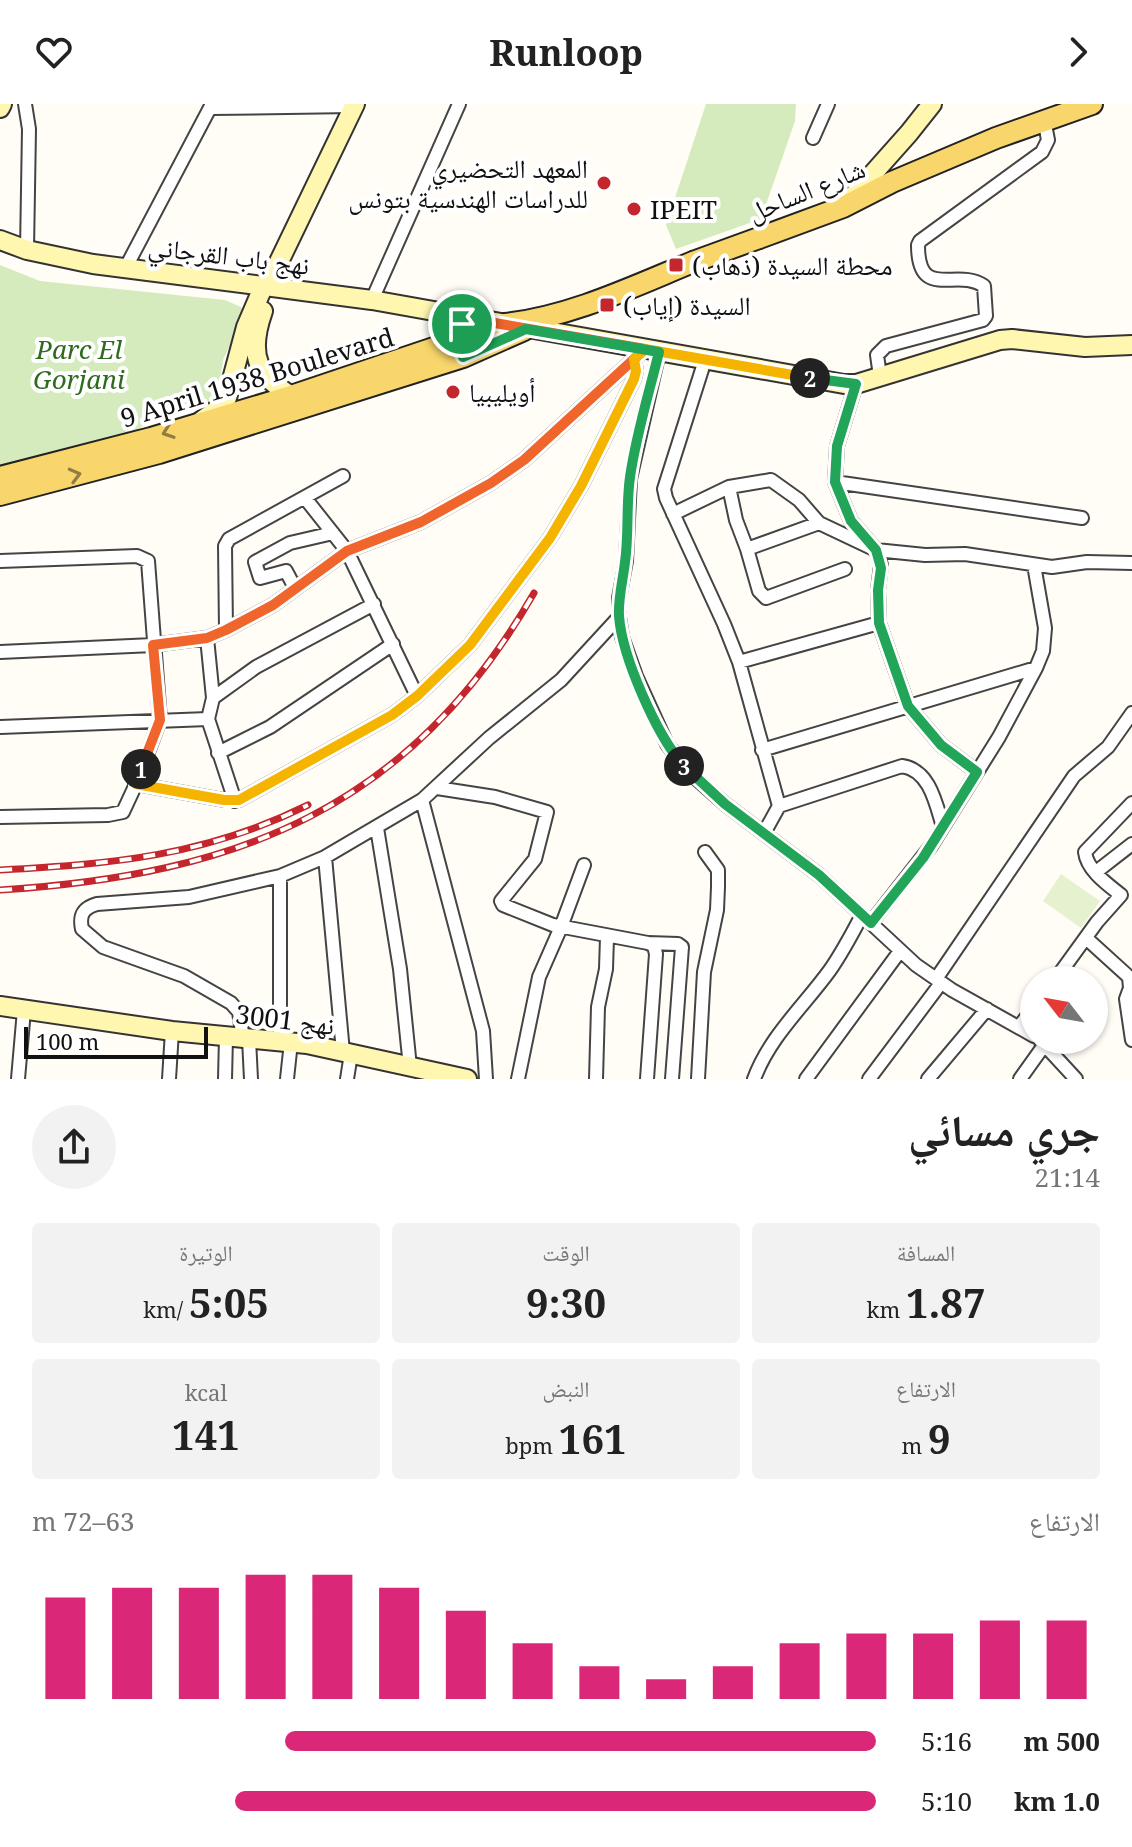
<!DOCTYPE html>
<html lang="ar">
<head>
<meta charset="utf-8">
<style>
	body { margin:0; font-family:"Noto Serif","Noto Naskh Arabic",serif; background:#f2f2f2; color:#222; direction:rtl; height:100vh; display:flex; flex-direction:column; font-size:30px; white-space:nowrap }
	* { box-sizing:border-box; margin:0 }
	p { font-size:26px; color:#767676 }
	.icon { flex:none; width:44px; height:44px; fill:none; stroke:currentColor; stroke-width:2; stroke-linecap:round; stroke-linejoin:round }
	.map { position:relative; height:975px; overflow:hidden; direction:ltr }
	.drawer { display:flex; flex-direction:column; background:#fff; flex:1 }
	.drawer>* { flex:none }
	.needle { width:52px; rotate:301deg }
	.fabs { position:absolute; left:1020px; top:862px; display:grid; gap:16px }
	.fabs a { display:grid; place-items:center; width:88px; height:88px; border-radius:50%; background:#fff; box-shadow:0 2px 6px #0004; font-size:40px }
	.scale { position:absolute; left:24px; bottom:20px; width:184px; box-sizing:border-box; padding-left:8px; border:4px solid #111; border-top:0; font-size:22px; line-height:28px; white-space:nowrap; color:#111; -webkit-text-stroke:6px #fff; paint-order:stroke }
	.pin { position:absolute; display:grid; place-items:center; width:68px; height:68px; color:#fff; margin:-34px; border:4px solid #fff; border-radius:50%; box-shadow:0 2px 8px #0007 }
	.km { position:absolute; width:40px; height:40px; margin:-20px; border-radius:50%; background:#222; color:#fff; font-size:22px; line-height:40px; text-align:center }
	.round { display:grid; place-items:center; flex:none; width:84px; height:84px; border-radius:42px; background:#f2f2f2 }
	.summary { display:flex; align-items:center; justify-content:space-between; height:136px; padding:0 32px }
	h1 { font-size:44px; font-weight:700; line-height:60px }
	.stats { display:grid; grid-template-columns:repeat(3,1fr); gap:12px; height:136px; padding:8px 32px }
	.stats div { display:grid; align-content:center; border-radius:8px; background:#f2f2f2; text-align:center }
	.stats b { font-size:40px; font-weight:700 }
	.stats small { font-size:22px; font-weight:400 }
	.stats p { font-size:22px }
	.chart { height:224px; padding:16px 32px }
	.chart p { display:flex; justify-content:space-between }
	.chart svg { width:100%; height:144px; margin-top:8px; stroke:#db2777; stroke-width:6 }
	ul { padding:0 32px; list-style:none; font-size:26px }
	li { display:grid; grid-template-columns:128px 96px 1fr; align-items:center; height:60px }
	li i { height:20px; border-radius:10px; background:#db2777 }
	header { display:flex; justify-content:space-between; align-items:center; height:104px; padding:0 32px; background:#fff; font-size:36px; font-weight:700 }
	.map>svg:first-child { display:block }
	.green { fill:#d5ebbd }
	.pitch { fill:#e6f2cf }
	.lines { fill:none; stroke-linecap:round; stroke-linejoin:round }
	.street-casing { stroke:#444; stroke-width:16 }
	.secondary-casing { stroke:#333; stroke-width:22 }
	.primary-casing { stroke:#222; stroke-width:24 }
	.street { stroke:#fff; stroke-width:12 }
	.secondary { stroke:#fff6b0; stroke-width:18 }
	.primary { stroke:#f9d66b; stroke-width:20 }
	.rail-casing { stroke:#c4262e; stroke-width:7 }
	.rail { stroke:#fff; stroke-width:4; stroke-dasharray:12; stroke-linecap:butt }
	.primary-bridge-casing { stroke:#222; stroke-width:24; stroke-linecap:butt }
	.primary-bridge { stroke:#f9d66b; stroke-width:20 }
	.oneway { stroke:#917d42 }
	.split-1-casing { stroke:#fff; stroke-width:16 }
	.split-2-casing { stroke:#fff; stroke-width:16 }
	.split-3-casing { stroke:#fff; stroke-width:16 }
	.split-4-casing { stroke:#fff; stroke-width:16 }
	.split-1 { stroke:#f0652b; stroke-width:10 }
	.split-2 { stroke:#f5b400; stroke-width:10 }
	.split-3 { stroke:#22a559; stroke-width:10 }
	.split-4 { stroke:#22a559; stroke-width:10 }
	.poi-dot { fill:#c4262e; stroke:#fff; stroke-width:3 }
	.labels { text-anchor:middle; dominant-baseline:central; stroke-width:8; stroke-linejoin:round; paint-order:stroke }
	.poi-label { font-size:26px; fill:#111; stroke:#fff; text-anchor:start }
	.street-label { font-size:26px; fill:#111; stroke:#fff }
	.park-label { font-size:26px; font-style:italic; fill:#2f6b1f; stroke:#fff }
</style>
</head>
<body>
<header><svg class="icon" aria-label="forward" viewBox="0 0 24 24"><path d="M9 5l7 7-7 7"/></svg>Runloop<svg class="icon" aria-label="heart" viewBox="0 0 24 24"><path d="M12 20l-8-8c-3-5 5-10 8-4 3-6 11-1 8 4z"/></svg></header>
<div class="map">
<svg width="1132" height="975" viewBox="0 0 1132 975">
	<rect width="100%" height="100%" fill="#fffdf5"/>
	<!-- green -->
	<path class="green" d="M706 0H796L795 17 761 115 676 145 666 121Z
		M0 161 40 177 225 196 241 203 244 210 223 256 218 290 208 299 156 313 137 326 0 361Z"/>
	<!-- pitch -->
	<path class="pitch" d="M1061 770 1100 797 1081 824 1043 797Z"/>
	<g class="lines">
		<defs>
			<path id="street" d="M25 0 29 25 27 146
				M212 4 353 2
				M813 34 828 0
				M125 165 212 0
				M372 196 459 0
				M659 248 630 375 626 457 619 494V513L622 533 636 572 667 640 690 669 725 700 819 771 916 861 952 886 1034 932
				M705 256 664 385 666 394 724 520 739 558 779 702
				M880 272 877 251 886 242 983 216 986 212 984 182C957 163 918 198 918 141L920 137 1042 48 1048 36 1044 15
				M856 280 837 342 835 378 851 417 876 446 881 461 878 486 879 519 908 602 941 641 977 668
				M835 378 1082 414
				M729 383 736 416 747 445 819 419
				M305 394 347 447 417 592
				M673 410 729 383 771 376 799 396 819 419 876 446 925 451 965 450 1052 463 1087 458 1132 459
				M747 445 759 487 766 494 845 465
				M0 457 137 452 148 457 160 616 136 680 123 708 108 711 0 713
				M295 484 286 467 260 474 255 458 290 439 333 429
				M226 526 225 442 229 435 343 372
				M207 534 213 594 208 615 235 697
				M0 548 153 541 207 534 226 526 273 501 347 447 421 418 491 379 524 356 645 245
				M739 558 879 519
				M213 594 256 563 374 500
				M0 623 208 615
				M762 646 1036 564
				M218 649 270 623 393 540
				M136 680 224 696H239L392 611 417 592 470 541 550 434 581 382 634 275 636 267 634 255
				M437 684 495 693 547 708 535 755 501 797 503 801 553 821 648 839 654 842 656 850 647 975
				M422 696 483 927 486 975
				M377 724 400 865 410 963
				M764 729 779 702 902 662C930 666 936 700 943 723
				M325 753 343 948
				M1096 768 1132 740
				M871 819 931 742 999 633 1036 564 1043 547 1045 524 1034 461
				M1086 834 1129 873 1130 884 1126 895 1132 936
				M648 839 678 840 682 843 672 975
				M936 875 1074 672 1108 643 1132 609
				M1055 876 1097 818 1121 791C1107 780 1087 766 1085 748L1132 699
				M1019 923 1034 903
				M243 935 239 908 231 899 184 872 103 843 82 825C79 811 83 804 97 800L189 793 280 772 325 753 422 696 489 634 561 576 619 513
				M249 935 251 975
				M1040 936 1076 975
				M280 937V772
				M18 975 24 906
				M169 975 172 927
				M225 975 226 933
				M287 975 291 938
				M347 975 351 950
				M518 975 539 873 561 823 584 761
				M596 975 598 903 606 865 607 833
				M698 975 704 868 717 806 718 783V766L705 748
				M754 975C770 932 804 902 830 866 842 849 852 830 862 811
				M806 975 900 847
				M869 975 941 879
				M928 975 987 905
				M1020 975 1045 940"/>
			<path id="secondary" d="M0 4 2 0
				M845 101 909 29 932 0
				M0 136 27 146 93 160 372 196 844 280H856L1000 236 1012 235 1085 243 1132 241
				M263 207C247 252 257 274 299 296
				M201 317 219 304 227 294 246 223 264 181 275 166 355 0
				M0 902 172 927 307 940 467 975"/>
			<path id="primary" d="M759 134 843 103 892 78 996 34 1092 0
				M0 373 151 334 291 292 505 220C570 213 632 183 693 158
				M0 391 159 349 463 253 524 226"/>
		</defs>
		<!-- street casing -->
		<use href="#street" class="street-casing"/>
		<!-- secondary casing -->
		<use href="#secondary" class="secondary-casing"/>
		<!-- primary casing -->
		<use href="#primary" class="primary-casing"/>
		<!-- street -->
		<use href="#street" class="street"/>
		<!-- secondary -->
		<use href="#secondary" class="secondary"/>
		<!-- primary -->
		<use href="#primary" class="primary"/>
		<defs>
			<path id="rail" d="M0 766C113 760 205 752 308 701
				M0 786C239 771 410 704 534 489"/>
		</defs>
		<!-- rail casing -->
		<use href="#rail" class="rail-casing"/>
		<!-- rail -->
		<use href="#rail" class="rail"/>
		<defs>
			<path id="primary-bridge" d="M693 158 759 134"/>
		</defs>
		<!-- primary-bridge casing -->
		<use href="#primary-bridge" class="primary-bridge-casing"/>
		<!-- primary-bridge -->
		<use href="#primary-bridge" class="primary-bridge"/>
	</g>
	<!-- one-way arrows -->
	<defs><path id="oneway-chevron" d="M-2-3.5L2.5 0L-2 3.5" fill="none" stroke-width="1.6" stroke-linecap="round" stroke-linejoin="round" transform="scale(2)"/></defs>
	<g class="oneway">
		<use href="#oneway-chevron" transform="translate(168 328) rotate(161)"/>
		<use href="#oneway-chevron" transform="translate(75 371) rotate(-15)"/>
	</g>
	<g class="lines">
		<defs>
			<path id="split-1" d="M141 665 160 616 153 541 207 534 226 526 273 501 347 447 421 418 491 379 524 356 645 245 454 212 462 220"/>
			<path id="split-2" d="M141 665 136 680 224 696H239L392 611 417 592 470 541 550 434 581 382 634 275 636 267 634 255 645 245 810 274"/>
			<path id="split-3" d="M684 662 725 700 819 771 871 819 923 754 977 668 941 641 908 602 879 519 878 486 881 464 876 446 851 417 835 378 837 342 856 280 810 274"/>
			<path id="split-4" d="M462 220 463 228 457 237 463 253 526 225 659 248C649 289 636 331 630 373 626 401 629 430 625 458 623 476 618 494 619 512 622 553 657 632 684 662"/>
		</defs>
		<!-- split-1 casing -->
		<use href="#split-1" class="split-1-casing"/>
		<!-- split-2 casing -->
		<use href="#split-2" class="split-2-casing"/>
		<!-- split-3 casing -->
		<use href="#split-3" class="split-3-casing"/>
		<!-- split-4 casing -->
		<use href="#split-4" class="split-4-casing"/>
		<!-- split-1 -->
		<use href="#split-1" class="split-1"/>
		<!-- split-2 -->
		<use href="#split-2" class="split-2"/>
		<!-- split-3 -->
		<use href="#split-3" class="split-3"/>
		<!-- split-4 -->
		<use href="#split-4" class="split-4"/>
	</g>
	<!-- markers -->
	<g class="poi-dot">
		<circle cx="604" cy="79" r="8"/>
		<circle cx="634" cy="105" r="8"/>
		<rect x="668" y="153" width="16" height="16" rx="4"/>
		<rect x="599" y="193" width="16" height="16" rx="4"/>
		<circle cx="453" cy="288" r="8"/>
	</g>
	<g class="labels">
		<!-- poi labels -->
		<g class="poi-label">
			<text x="588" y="64" text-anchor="end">المعهد التحضيري<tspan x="588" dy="30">للدراسات الهندسية بتونس</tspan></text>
			<text x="650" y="105">IPEIT</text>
			<text x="692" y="161">محطة السيدة (ذهاب)</text>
			<text x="623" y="201">السيدة (إياب)</text>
			<text x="469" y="288">أويليبيا</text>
		</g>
		<!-- street labels -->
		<g class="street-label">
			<text transform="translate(806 86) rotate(-22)">شارع الساحل</text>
			<text transform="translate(229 151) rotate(7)">نهج باب القرجاني</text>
			<text transform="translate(257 273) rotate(-17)">9 April 1938 Boulevard</text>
			<text transform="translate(285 915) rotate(7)">نهج 3001</text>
		</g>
		<!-- park labels -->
		<g class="park-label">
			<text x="79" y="245">Parc El<tspan x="79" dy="30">Gorjani</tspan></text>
		</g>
	</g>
</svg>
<div class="fabs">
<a><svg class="needle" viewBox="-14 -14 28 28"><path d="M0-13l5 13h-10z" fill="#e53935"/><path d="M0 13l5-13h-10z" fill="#767676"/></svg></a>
</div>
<div class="scale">100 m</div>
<div class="pin" style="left:462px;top:220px;background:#1e9e55"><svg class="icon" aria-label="arrive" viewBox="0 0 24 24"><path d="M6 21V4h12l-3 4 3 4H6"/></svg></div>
<b class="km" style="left:141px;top:665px">1</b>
<b class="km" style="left:810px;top:274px">2</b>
<b class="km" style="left:684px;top:662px">3</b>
</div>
<section class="drawer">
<div class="summary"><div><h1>جري مسائي</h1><p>21:14</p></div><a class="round"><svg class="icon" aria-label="share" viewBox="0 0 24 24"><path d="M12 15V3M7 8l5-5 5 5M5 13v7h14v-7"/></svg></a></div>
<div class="stats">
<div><p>المسافة</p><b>1.87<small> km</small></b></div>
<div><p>الوقت</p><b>9:30</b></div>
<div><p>الوتيرة</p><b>5:05<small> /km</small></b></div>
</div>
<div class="stats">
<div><p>الارتفاع</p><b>9<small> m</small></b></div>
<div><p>النبض</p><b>161<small> bpm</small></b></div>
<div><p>kcal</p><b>141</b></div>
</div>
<div class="chart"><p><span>الارتفاع</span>63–72 m</p>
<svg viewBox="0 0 160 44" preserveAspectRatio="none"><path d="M5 44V13M15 44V10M25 44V10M35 44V6M45 44V6M55 44V10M65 44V17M75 44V27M85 44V34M95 44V38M105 44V34M115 44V27M125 44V24M135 44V24M145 44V20M155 44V20"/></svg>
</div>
<ul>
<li><b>500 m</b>5:16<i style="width:70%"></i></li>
<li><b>1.0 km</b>5:10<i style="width:76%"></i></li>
</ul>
</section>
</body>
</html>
